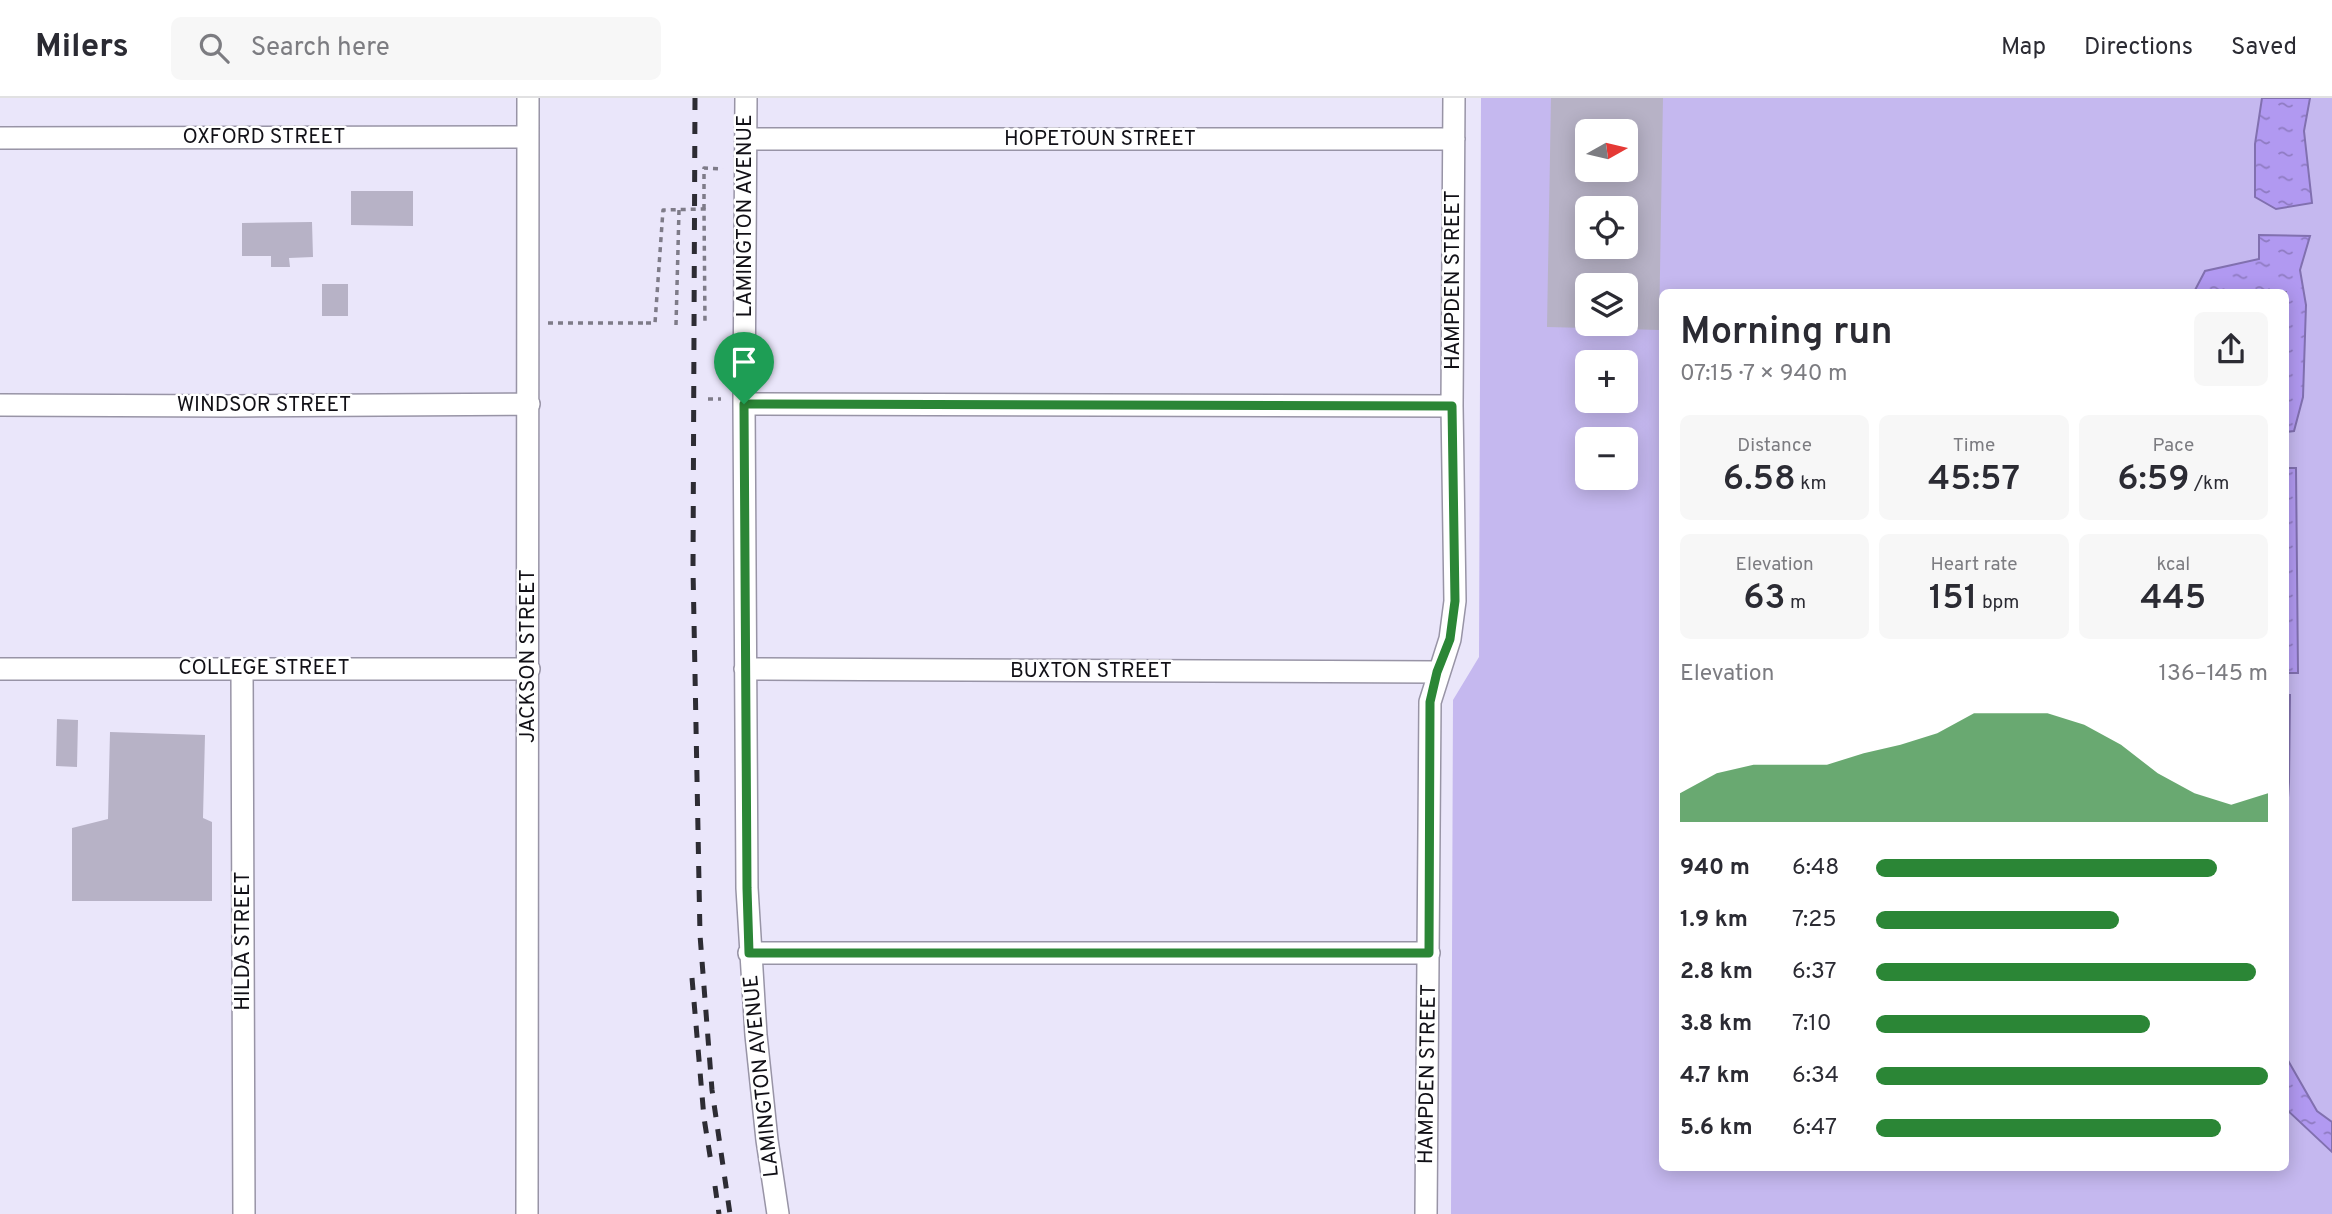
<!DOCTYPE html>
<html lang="en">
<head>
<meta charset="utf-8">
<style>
	body { margin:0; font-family:Overpass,sans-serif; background:#f7f7f7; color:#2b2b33; height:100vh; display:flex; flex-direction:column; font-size:26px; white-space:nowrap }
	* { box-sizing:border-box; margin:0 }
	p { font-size:23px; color:#7c7c81 }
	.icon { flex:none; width:38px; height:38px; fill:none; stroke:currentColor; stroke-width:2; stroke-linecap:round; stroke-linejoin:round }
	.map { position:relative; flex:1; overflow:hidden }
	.drawer { position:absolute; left:1659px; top:191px; width:630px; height:882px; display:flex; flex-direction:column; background:#fff; border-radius:10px; box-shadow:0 4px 18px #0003 }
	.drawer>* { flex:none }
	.needle { width:46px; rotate:82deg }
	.fabs { position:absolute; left:1575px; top:21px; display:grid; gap:14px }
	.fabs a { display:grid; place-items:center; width:63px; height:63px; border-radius:10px; background:#fff; box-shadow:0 4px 18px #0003; font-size:35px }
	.pin { position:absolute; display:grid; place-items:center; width:60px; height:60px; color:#fff; margin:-72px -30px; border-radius:50% 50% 50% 0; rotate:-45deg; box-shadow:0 0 7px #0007 }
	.pin .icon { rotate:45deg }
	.round { display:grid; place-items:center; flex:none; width:74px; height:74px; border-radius:10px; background:#f7f7f7 }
	.head { display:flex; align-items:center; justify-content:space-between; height:119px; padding:0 21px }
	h1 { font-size:38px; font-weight:600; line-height:52px }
	.stats { display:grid; grid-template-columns:repeat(3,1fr); gap:10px; height:119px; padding:7px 21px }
	.stats div { display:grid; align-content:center; border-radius:10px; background:#f7f7f7; text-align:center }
	.stats b { font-size:35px; font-weight:600 }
	.stats small { font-size:19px; font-weight:400 }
	.stats p { font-size:19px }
	.chart { height:196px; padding:14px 21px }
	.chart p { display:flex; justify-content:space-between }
	.chart svg { width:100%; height:126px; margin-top:7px; fill:#2b8636; opacity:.7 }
	ul { padding:0 21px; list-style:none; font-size:23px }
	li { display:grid; grid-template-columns:112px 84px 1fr; align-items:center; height:52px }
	li i { height:18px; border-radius:9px; background:#2b8636 }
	header { display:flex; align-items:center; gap:42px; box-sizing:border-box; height:98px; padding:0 35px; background:#fff; border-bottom:2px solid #e1e1e2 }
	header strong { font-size:33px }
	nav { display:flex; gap:38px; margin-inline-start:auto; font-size:24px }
	.search { width:490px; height:63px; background:#f7f7f7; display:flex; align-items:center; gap:18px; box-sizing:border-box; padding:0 24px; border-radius:10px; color:#7c7c81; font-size:26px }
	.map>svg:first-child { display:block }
	.grass { fill:#c5b8ef; fill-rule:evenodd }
	.water { fill:url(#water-ripples); stroke:#8170af; stroke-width:2 }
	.building { fill:#b7b2c6; fill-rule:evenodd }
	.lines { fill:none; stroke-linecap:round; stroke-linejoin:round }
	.minor-casing { stroke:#9894a6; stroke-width:24 }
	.path { stroke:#7e7b88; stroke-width:3.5; stroke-dasharray:5 5; stroke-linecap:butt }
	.minor { stroke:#fff; stroke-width:21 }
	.rail { stroke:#2d2c33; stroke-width:5; stroke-dasharray:12 12; stroke-linecap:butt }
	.path-bridge { stroke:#7e7b88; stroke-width:3.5; stroke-dasharray:5 5; stroke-linecap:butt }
	.route-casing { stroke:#fff; stroke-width:14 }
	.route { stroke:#2b8636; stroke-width:9 }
	.labels { text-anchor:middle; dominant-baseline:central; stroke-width:5; stroke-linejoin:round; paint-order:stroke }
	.street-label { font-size:21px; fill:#111016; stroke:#fff }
</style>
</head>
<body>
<header>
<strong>Milers</strong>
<div class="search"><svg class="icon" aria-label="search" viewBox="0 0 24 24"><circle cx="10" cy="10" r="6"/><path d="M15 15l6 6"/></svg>Search here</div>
<nav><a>Map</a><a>Directions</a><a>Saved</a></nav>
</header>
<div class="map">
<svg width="2332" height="1116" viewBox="0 0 2332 1116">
	<defs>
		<pattern id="water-ripples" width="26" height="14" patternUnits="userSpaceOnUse" patternTransform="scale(1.75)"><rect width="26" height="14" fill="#b199f1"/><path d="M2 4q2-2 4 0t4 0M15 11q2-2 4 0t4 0" fill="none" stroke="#8f7bc2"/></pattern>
	</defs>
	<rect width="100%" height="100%" fill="#eae6fa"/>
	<!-- grass -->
	<path class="grass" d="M1481 0H2332V1116H1451L1453 602 1479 559ZM1587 33H1626V72H1587ZM1587 110H1626V149H1587ZM1587 187H1626V226H1587ZM1662 194H2286V1069H1662ZM1587 264H1626V303H1587ZM1587 341H1626V380H1587Z"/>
	<!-- water -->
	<path class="water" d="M2262 0H2310L2304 33 2312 105 2276 111 2255 99V46Z
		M2259 137 2310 138 2300 172 2306 207 2303 299 2294 333 2286 334V194H2194L2205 173 2259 161Z
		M2286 370H2296L2298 575H2286Z
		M2286 597H2290L2289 684 2286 732Z
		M2286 959 2317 1013 2332 1024V1054L2286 1011Z"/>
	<!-- building -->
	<path class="building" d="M1551 0H1663L1659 232 1626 231V187H1587V230L1547 229ZM1587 33H1626V72H1587ZM1587 110H1626V149H1587Z
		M351 93H413V128L351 127Z
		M312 124 313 159 289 160 290 169H271V158H242V125Z
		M322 186H348V218H322Z
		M57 621 78 622 77 669 56 668Z
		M110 634 205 637 203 720 212 724V803H72V730L108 721Z"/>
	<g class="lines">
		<defs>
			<path id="minor" d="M746 0 744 306 747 790 756 937 767 1042 778 1116
				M0 40 528 39
				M746 41H1454
				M744 306 1452 308
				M0 307 233 308 529 306
				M0 571H529
				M242 571 244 1116
				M745 571 1437 574
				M749 855H1429
				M527 1116 528 0
				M1426 1116 1430 604 1450 541 1455 503 1452 308 1454 0"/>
		</defs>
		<!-- minor casing -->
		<use href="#minor" class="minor-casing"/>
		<!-- path -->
		<path class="path" d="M704 111V70L723 71
			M548 225H646
			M676 227 679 112
			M708 301H721"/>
		<!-- minor -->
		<use href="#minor" class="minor"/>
		<!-- rail -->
		<path class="rail" d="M695 0 693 471 700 837 712 992 730 1116
			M692 880 704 1020 711 1064
			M715 1088 719 1116"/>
		<!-- path-bridge -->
		<path class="path-bridge" d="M646 225H655L663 112 704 111 705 226"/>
	</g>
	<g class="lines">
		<defs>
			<path id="route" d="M744 306 1452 308 1455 503 1450 541 1437 574 1430 604 1429 855H749L747 790Z"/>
		</defs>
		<!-- route casing -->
		<use href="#route" class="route-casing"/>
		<!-- route -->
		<use href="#route" class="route"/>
	</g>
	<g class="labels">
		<!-- street labels -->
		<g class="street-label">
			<text x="264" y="39">OXFORD STREET</text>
			<text x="1100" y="41">HOPETOUN STREET</text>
			<text transform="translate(745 118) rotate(-90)">LAMINGTON AVENUE</text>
			<text transform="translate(1453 182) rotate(-90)">HAMPDEN STREET</text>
			<text x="264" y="307">WINDSOR STREET</text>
			<text transform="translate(528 558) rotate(-90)">JACKSON STREET</text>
			<text x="264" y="570">COLLEGE STREET</text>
			<text x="1091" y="573">BUXTON STREET</text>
			<text transform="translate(243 843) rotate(-90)">HILDA STREET</text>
			<text transform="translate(1428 976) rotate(-89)">HAMPDEN STREET</text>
			<text transform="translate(762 978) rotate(-96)">LAMINGTON AVENUE</text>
		</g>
	</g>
</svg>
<div class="fabs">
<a><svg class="needle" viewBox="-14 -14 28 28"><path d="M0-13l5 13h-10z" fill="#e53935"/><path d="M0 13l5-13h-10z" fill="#7c7c81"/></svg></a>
<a><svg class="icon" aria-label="locate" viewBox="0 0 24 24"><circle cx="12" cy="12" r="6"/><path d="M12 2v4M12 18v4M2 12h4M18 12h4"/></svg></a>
<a><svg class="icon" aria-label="layers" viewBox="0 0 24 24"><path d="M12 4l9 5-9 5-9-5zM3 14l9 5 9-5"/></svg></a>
<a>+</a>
<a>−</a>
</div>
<div class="pin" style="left:744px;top:306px;background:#1e9e55"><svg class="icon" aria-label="arrive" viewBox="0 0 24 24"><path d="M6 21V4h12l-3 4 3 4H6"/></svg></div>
<section class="drawer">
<div class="head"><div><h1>Morning run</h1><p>07:15 · 7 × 940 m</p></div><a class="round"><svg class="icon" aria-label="share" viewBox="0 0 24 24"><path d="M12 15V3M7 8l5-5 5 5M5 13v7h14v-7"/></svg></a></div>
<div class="stats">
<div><p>Distance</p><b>6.58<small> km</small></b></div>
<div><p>Time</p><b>45:57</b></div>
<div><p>Pace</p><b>6:59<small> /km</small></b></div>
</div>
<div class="stats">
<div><p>Elevation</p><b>63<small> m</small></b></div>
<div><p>Heart rate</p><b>151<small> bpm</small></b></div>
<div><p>kcal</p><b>445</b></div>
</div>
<div class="chart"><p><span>Elevation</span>136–145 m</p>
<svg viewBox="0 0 160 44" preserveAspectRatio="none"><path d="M0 44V34L10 27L20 24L30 24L40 24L50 20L60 17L70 13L80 6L90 6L100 6L110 10L120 17L130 27L140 34L150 38L160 34V44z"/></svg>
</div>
<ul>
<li><b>940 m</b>6:48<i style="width:87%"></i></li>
<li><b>1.9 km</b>7:25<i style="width:62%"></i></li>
<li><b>2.8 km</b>6:37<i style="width:97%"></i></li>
<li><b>3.8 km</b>7:10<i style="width:70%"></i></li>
<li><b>4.7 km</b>6:34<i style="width:100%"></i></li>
<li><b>5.6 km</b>6:47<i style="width:88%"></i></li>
</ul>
</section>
</div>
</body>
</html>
